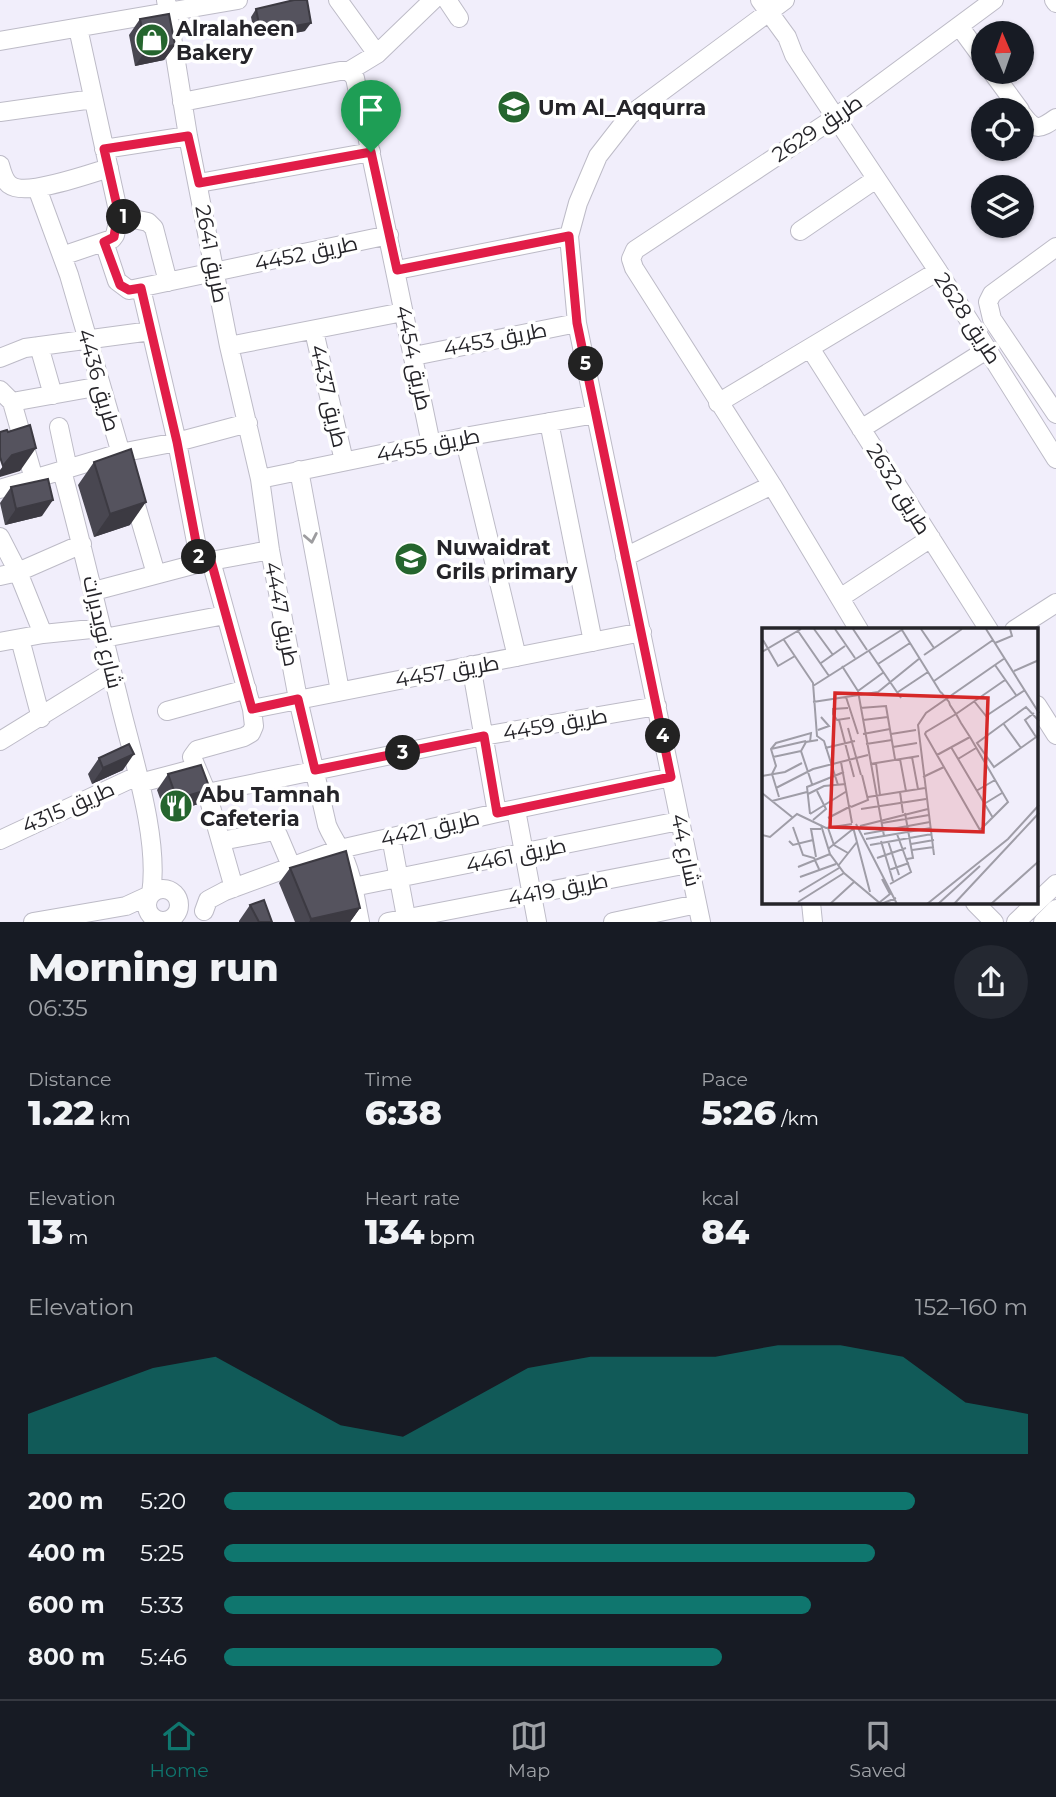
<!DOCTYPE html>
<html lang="en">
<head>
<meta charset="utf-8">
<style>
	body { margin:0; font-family:Montserrat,Cairo,sans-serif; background:#242831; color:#f1f3f6; height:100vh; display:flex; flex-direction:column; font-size:26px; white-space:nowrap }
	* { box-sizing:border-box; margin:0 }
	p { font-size:23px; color:#9ea1a6 }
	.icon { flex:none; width:38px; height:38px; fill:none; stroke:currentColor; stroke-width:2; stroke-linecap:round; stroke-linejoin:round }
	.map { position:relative; height:922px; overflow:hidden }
	.sheet { display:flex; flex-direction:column; background:#171b24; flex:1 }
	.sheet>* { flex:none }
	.needle { width:46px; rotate:358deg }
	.tools { position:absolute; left:971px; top:21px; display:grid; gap:14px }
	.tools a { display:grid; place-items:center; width:63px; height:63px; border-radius:50%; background:#171b24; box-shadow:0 2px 5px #0004; font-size:35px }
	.pin { position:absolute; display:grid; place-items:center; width:60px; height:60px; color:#fff; margin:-72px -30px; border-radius:50% 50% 50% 0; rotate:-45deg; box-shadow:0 0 7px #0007 }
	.pin .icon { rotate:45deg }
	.km { position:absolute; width:35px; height:35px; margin:-18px; border-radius:50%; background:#222; color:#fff; font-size:19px; line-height:35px; text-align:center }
	.round { display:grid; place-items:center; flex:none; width:74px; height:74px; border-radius:37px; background:#242831 }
	.head { display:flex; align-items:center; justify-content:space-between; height:119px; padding:0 28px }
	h1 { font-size:38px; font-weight:800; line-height:52px }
	.figures { display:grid; grid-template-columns:repeat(3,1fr); gap:10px; height:119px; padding:7px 28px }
	.figures div { display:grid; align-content:center }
	.figures b { font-size:35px; font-weight:800 }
	.figures small { font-size:19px; font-weight:400 }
	.figures p { font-size:19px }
	.chart { height:196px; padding:14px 28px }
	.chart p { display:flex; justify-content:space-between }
	.chart svg { width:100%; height:126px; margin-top:7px; fill:#0f766e; opacity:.7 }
	ul { padding:0 28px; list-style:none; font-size:23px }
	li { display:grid; grid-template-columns:112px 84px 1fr; align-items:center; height:52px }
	li i { height:18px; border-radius:9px; background:#0f766e }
	.menu { display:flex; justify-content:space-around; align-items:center; height:98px; border-top:2px solid #363941; background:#171b24; font-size:19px; color:#9ea1a6 }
	.menu a { display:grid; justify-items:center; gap:4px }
	.menu .on { color:#0f766e }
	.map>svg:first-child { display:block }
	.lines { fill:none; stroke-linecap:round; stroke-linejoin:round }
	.minor-casing { stroke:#bdbbc7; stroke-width:20 }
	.minor { stroke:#fff; stroke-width:18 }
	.wall { fill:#494751 }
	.shaded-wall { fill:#3c3a42 }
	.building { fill:#55535e; stroke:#3c3a42; stroke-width:2 }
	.oneway { stroke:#9d9c9f }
	.route-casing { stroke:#fff; stroke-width:14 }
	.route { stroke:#e11d48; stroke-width:9 }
	.labels { text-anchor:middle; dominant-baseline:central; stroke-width:7; stroke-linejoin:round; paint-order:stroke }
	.poi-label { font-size:21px; font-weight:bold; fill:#252429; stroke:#fff; text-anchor:start }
	.street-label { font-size:21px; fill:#252429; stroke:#fff }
	.inset-road { fill:none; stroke:#9f9da7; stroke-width:2 }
	.view { fill:#d62828; fill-opacity:0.15; stroke:#d62828; stroke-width:3.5 }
	.inset-edge { fill:none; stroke:#252429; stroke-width:3.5 }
</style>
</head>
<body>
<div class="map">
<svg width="1056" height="922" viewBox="0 0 1056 922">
	<rect width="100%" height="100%" fill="#f1eefb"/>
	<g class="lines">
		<defs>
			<path id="minor" d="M166 0 188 136 229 346 260 479 270 550 298 699 327 825C331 835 336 841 340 850 352 871 355 898 360 922
				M338 0 377 54
				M447 0 459 18
				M760 0 787 37 794 55 938 271 1056 459
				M1054 0 1056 3
				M959 26 984 60
				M78 28 117 206 124 217 148 222 154 228 168 282
				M0 41 238 0
				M349 71 377 54 433 0
				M992 72 1020 110
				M182 102 340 71H349L355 78 431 444
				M0 112 93 99
				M1022 114C1035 131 1039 130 1056 118
				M104 149 188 136
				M0 165C2 172 4 181 10 185 25 197 89 174 109 168
				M199 183 371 152
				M37 188 69 275 156 574
				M800 231 876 179
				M104 242 117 281 129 290 389 235
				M1056 247 992 294 988 302 992 319 1056 414
				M62 256 112 239 115 235 118 222 124 217
				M397 270 569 236
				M141 288 177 442 200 563
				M314 331 344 461
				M39 346 53 395
				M229 346 403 312
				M810 348 989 630
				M414 356 577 323
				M0 358 25 348 151 331
				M0 390 12 402 34 479
				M12 402 101 386
				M718 403 938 271
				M549 422 593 642
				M59 427 68 469
				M861 429 988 349
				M464 437 517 657
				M299 470 340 691
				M62 471C83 547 100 624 119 700 132 755 160 839 151 894
				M260 479 464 437 596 414
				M0 489 120 453 177 442 248 423
				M0 537 18 572 43 634
				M625 557 772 485
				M211 561 252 709 254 726 251 733 244 737 197 750 192 757 207 793 234 888
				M0 576 18 572 82 544
				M94 591 200 563 270 550
				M840 598 931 538
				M859 630 772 485 634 268 631 259 635 250 836 117 994 0
				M1014 630 1056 603
				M104 638 225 615
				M20 639 41 718
				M0 642 43 634 101 628
				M471 665 497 813
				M1037 705 1056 735
				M252 709 642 632
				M167 711 247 689
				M0 741 112 672
				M140 783 189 770
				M207 793 483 736 657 706
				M516 810 537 922
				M391 837 407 922
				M0 840 137 776
				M221 841 274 831 278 835 292 868
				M353 887 679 821
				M147 905a16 16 0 1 1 32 0a16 16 0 1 1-32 0Z
				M811 903 813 922
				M975 903 994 922
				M204 911 208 900 225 891 340 849 497 813 671 777
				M33 922 126 906 150 895
				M388 922 688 864
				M613 922 697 904
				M701 922 577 323 569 236 578 203 598 156 630 115 785 0
				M1016 922 1056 884
				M1043 922 1056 909"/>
		</defs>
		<!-- minor casing -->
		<use href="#minor" class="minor-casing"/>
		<!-- minor -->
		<use href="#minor" class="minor"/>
	</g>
	<!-- wall -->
	<path class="wall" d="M256 9 305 31 285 35 284 32 255 37 251 17Z
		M140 19 175 45 164 60 135 66 129 35Z
		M94 462 130 525 94 537 78 485Z
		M11 487 42 516 5 525 0 503Z
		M99 758 123 770 92 784 88 774Z
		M168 774 210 789 198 804 166 815 157 790Z
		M290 868 360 908 350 922H295L279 883Z
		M250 905 272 922H239V921Z"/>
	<!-- shaded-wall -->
	<path class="shaded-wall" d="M311 23 305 31 285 35 290 27Z
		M290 24 284 32 255 37 260 29Z
		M175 45 164 60 135 66 146 50Z
		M36 448 20 471 0 477V470L12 455Z
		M53 500 42 516 5 525 16 509Z
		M146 502 130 525 94 537 110 514Z
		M134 754 123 770 92 784 103 768Z
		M210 789 198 804 166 815 177 799Z
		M360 908 350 922H309L311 919Z"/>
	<!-- building -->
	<path class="building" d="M294 0H307L311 23 290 27V24L260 29 256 9Z
		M169 14 175 45 146 50 140 19Z
		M30 425 36 448 12 455 3 466 0 457V432L7 430 8 432Z
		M131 449 146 502 110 514 94 462Z
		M48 479 53 500 16 509 11 487Z
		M129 744 134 754 103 768 99 758Z
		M201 765 210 789 177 799 168 774Z
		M346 851 360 908 311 919 290 868Z
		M264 900 272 922H259L250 905Z"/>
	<!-- one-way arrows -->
	<defs><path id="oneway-chevron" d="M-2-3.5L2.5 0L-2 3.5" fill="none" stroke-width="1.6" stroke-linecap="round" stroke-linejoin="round" transform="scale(1.75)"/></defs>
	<use class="oneway" href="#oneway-chevron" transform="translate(311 538) rotate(79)"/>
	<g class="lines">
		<defs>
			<path id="route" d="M188 136 199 183 371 152 397 270 569 236 577 323 671 777 497 813 484 736 315 770 298 699 252 709 211 561 200 563 177 442 141 288 129 290 120 285 104 242 114 237 116 224 124 217 117 206 104 149Z"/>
		</defs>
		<!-- route casing -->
		<use href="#route" class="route-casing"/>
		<!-- route -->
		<use href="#route" class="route"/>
	</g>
	<!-- icons -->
	<defs>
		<symbol id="shop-disc" viewBox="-11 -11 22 22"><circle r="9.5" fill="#25652e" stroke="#fff"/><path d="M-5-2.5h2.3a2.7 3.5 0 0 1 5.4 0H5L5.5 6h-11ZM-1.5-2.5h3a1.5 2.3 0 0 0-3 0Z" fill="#fff"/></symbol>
		<symbol id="school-disc" viewBox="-11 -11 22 22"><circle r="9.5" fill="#25652e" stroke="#fff"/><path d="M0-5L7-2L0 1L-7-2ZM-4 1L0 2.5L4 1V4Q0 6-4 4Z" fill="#fff"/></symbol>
		<symbol id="restaurant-disc" viewBox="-11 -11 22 22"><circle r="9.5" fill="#25652e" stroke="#fff"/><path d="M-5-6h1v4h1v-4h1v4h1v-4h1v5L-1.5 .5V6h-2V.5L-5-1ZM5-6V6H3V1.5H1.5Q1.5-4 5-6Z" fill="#fff"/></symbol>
	</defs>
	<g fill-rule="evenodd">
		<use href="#shop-disc" x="133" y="21" width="38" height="38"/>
		<use href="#school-disc" x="495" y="88" width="38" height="38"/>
		<use href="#school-disc" x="392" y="540" width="38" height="38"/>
		<use href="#restaurant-disc" x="157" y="787" width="38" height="38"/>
	</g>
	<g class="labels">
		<!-- poi labels -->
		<g class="poi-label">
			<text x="176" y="28">Alralaheen<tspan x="176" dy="24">Bakery</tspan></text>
			<text x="538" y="107">Um Al_Aqqurra</text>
			<text x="436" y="547">Nuwaidrat<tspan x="436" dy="24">Grils primary</tspan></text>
			<text x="200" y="794">Abu Tamnah<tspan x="200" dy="24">Cafeteria</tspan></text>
		</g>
		<!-- street labels -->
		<g class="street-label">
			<text transform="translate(817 128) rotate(-34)">طريق 2629</text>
			<text transform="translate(306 253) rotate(-12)">طريق 4452</text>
			<text transform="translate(212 254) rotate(79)">طريق 2641</text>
			<text transform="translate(968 318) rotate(57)">طريق 2628</text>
			<text transform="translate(495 339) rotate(-11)">طريق 4453</text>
			<text transform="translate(414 358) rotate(78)">طريق 4454</text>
			<text transform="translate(99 380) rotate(74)">طريق 4436</text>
			<text transform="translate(329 396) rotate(77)">طريق 4437</text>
			<text transform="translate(428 445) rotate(-11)">طريق 4455</text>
			<text transform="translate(899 489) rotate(58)">طريق 2632</text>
			<text transform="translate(282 614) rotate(79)">طريق 4447</text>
			<text transform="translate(103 632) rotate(77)">شارع نويديرات</text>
			<text transform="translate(447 671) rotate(-10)">طريق 4457</text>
			<text transform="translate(555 724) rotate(-10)">طريق 4459</text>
			<text transform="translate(68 807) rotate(-24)">طريق 4315</text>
			<text transform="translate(430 828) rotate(-13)">طريق 4421</text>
			<text transform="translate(686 850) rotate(78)">شارع 44</text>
			<text transform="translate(516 855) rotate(-12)">طريق 4461</text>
			<text transform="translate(558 889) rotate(-11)">طريق 4419</text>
		</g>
	</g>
	<!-- overview -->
	<g transform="translate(762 628)">
		<rect width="276" height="276" fill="#f1eefb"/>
		<path class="inset-road" d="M52 1 71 27M73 1 93 30M91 1 105 22M159 1 172 20M224 1 277 85M140 2 179 65M36 3 67 48M1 12 16 38 33 28M22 12 51 55 55 108 62 113 76 157M233 15 250 8 248 1M107 23 139 70M0 24 39 1M162 27 200 1M59 35 83 18M116 36 148 15M233 37 254 67M80 38 96 63 122 208M252 43 277 32M172 53 231 12M51 58 141 1M96 63 122 44M136 64 166 44M179 64 187 74 188 77 194 86 199 95 208 109 246 174 218 202 163 106 164 104 194 86 243 52M84 69 96 106M212 73 224 88 263 62M51 74 116 64 158 30M86 80 71 81V86L75 92 88 90M98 80 124 78 133 131M272 85 263 92 274 109M77 92 92 149M101 92 126 89M277 93 264 79 215 115 232 139 277 107M241 95 259 120M86 100 99 147M56 102 67 98 59 89M101 106 128 101M129 106 154 102M104 116 130 112M131 119 155 115M189 119 231 190M63 120 93 113M9 121 44 113M175 127 208 109M11 129 39 123M150 129 156 161M138 131 144 163M196 131 214 120M79 134 90 195M114 135 118 167M108 136 157 128M10 146 14 138 9 121 14 115 49 105 48 114M10 146 17 169M0 148 23 144 40 135M161 149 182 139M50 156 39 123 44 114 56 112M14 160 51 141 106 127M214 163 233 152M138 164 141 185M0 165 30 189M46 166 62 158 84 156M106 169 163 160M10 173 45 164M222 176 240 165M89 179 106 172 100 147M99 181 164 171M143 185 151 230 145 231M48 186 45 159 82 144M48 186 85 163M66 190 89 178M51 192 64 181 55 163M120 195 167 187M94 196 135 276M59 197 68 226 82 245 119 276 134 270M98 198 166 181M31 199 41 227 52 230 57 241M91 199 108 264M66 200 72 217 86 225M102 206 168 194M0 207 8 209 35 186 64 200 90 196M104 211 169 200M27 213 31 217 51 212M119 213 131 253M126 213 137 247M149 216 172 212M108 217 170 206M66 221 91 201M150 222 172 219M172 227 156 97 164 85 243 30M54 229 49 201H59M115 230 144 220M76 238 95 214M36 239 68 226M127 242 147 235M38 249 74 236M128 256 149 244 135 206M37 264 77 240M36 274 82 245M118 274 128 266 120 251M68 276 92 254M165 276 246 211 277 177M176 276 218 238M192 276 277 185M229 276 277 233"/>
		<path class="view" d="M73 65 226 70 221 204 68 199Z"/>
		<rect width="276" height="276" class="inset-edge"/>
	</g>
</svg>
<div class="tools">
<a><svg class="needle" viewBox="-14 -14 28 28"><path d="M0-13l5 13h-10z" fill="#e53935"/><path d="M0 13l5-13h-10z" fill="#9ea1a6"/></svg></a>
<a><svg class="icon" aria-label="locate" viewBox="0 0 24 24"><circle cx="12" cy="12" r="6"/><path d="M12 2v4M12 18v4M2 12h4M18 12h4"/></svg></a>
<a><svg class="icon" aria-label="layers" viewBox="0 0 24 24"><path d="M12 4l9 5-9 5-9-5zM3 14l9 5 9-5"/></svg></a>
</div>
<div class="pin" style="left:371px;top:152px;background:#1e9e55"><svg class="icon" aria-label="arrive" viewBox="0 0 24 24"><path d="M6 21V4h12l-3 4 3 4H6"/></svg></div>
<b class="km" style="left:124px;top:217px">1</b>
<b class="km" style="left:199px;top:557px">2</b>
<b class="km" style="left:403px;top:753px">3</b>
<b class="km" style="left:663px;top:736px">4</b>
<b class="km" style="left:586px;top:364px">5</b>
</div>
<section class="sheet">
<div class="head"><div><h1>Morning run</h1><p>06:35</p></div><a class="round"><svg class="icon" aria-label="share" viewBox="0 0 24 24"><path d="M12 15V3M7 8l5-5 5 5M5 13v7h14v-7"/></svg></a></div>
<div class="figures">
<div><p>Distance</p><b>1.22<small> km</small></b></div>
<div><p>Time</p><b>6:38</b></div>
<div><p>Pace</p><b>5:26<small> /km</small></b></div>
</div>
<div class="figures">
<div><p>Elevation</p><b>13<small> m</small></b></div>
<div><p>Heart rate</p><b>134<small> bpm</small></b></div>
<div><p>kcal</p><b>84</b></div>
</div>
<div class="chart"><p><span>Elevation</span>152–160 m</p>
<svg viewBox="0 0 160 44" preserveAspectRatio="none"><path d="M0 44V30L10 22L20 14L30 10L40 22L50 34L60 38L70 26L80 14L90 10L100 10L110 10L120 6L130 6L140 10L150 26L160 30V44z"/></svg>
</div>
<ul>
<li><b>200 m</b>5:20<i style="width:86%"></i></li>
<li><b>400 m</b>5:25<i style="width:81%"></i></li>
<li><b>600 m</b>5:33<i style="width:73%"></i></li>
<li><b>800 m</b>5:46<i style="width:62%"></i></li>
</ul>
</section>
<nav class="menu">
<a class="on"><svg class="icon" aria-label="home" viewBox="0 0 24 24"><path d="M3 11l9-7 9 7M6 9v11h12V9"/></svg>Home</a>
<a><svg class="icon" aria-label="map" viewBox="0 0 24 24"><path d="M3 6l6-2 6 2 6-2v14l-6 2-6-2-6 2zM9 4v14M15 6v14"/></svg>Map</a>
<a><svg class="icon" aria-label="saved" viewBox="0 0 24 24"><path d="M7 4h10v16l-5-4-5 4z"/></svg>Saved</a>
</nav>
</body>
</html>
